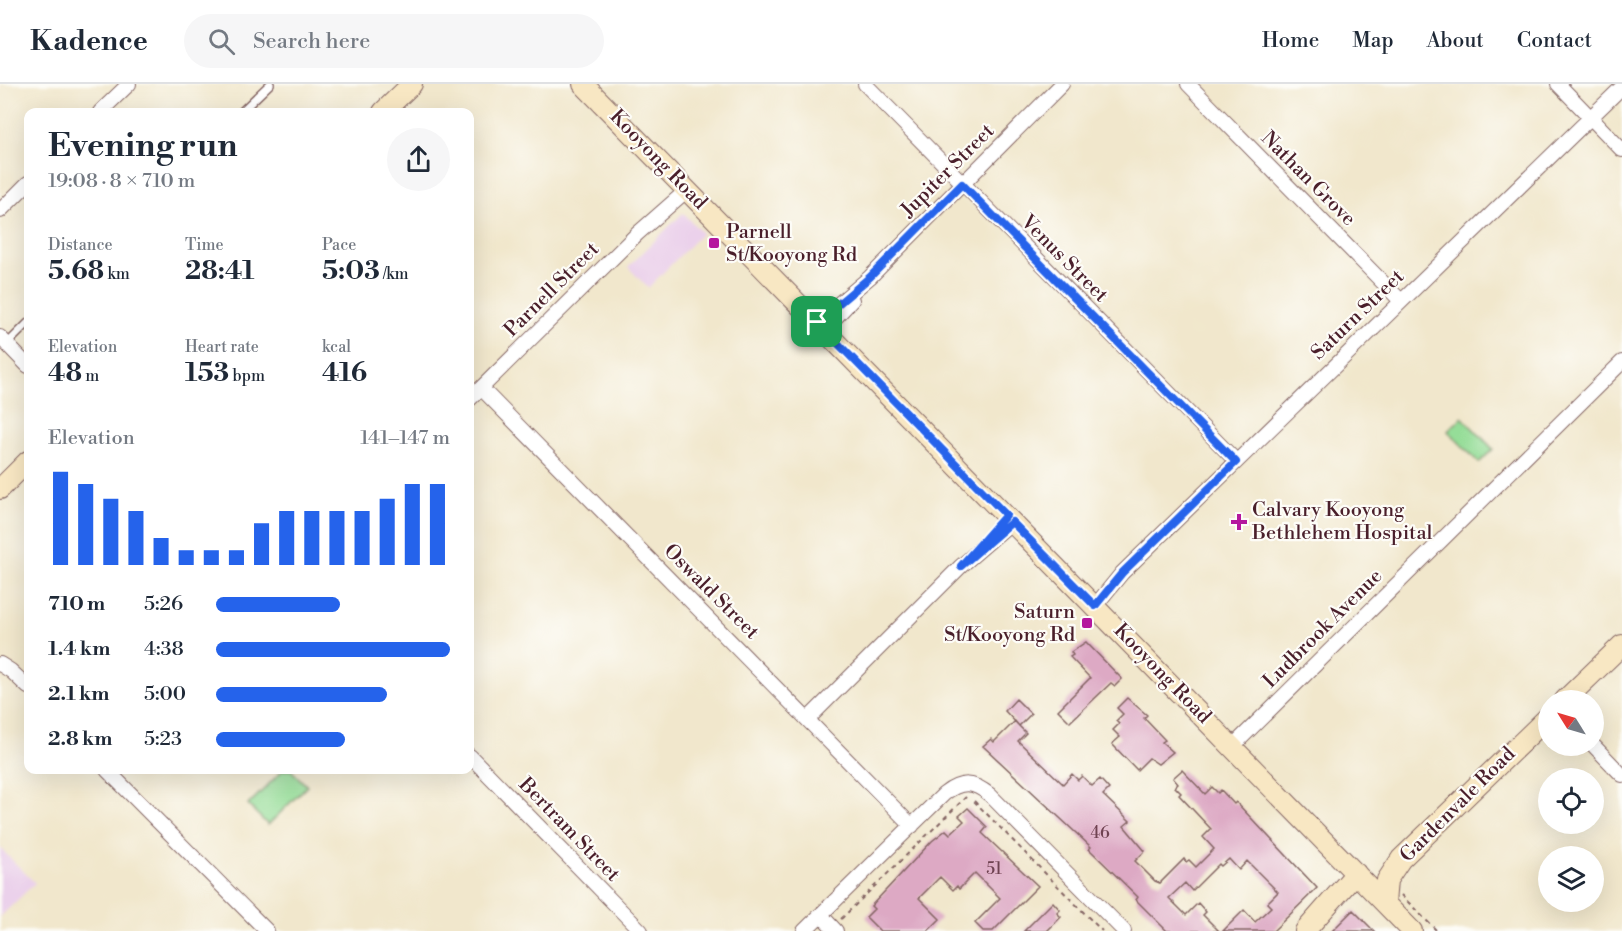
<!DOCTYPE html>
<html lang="en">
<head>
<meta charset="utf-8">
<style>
	body { margin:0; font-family:"Libre Bodoni",serif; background:#f6f6f7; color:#1f2937; height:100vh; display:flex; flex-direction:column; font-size:22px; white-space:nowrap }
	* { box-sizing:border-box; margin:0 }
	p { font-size:20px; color:#747a83 }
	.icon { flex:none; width:33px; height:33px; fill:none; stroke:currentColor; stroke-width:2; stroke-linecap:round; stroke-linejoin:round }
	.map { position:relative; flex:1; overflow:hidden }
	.panel { position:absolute; left:24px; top:24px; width:450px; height:666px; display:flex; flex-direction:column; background:#fff; border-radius:12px; box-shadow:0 6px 24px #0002 }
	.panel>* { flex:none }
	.needle { width:39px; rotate:307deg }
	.controls { position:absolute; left:1538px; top:606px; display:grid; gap:12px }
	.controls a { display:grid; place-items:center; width:66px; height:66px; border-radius:50%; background:#fff; box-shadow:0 6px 24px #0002; font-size:30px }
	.pin { position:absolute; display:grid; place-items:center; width:51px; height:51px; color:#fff; margin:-26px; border-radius:12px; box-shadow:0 3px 9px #0006 }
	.round { display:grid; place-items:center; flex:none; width:63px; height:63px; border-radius:32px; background:#f6f6f7 }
	.overview { display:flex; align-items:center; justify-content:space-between; height:102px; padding:0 24px }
	h1 { font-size:33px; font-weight:700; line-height:45px }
	.stats { display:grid; grid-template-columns:repeat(3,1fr); gap:9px; height:102px; padding:6px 24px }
	.stats div { display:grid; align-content:center }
	.stats b { font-size:26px; font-weight:700 }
	.stats small { font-size:16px; font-weight:400 }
	.stats p { font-size:16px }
	.chart { height:168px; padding:12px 24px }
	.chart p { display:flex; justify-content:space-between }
	.chart svg { width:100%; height:108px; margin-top:6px; stroke:#2563eb; stroke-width:6 }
	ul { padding:0 24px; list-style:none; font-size:20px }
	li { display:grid; grid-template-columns:96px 72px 1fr; align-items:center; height:45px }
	li i { height:15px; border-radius:8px; background:#2563eb }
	header { display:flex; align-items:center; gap:36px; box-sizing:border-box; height:84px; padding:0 30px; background:#fff; border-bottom:2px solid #e0e1e3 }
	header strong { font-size:28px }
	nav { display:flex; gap:33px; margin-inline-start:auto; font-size:21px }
	.search { width:420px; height:54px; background:#f6f6f7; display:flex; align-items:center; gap:15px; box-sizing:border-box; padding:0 21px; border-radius:33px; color:#747a83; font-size:22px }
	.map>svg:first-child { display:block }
	.built { fill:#ebd1eb }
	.green { fill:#95dd98; stroke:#707e62; stroke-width:1.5 }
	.building { fill:#dda9c4 }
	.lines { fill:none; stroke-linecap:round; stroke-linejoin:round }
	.lane-casing { stroke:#846563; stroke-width:10 }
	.street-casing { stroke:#846563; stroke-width:16 }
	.secondary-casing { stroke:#846563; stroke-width:22 }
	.path { stroke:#846563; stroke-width:2; stroke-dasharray:4.5 4.5; stroke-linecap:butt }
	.lane { stroke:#fff; stroke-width:7 }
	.street { stroke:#fff; stroke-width:14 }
	.secondary { stroke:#f8e7c3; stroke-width:20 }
	.route-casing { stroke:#fff; stroke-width:12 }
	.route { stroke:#2563eb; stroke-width:8 }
	.poi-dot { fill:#b5179e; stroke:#fdfcf7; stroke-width:2 }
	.labels { text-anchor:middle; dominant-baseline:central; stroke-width:4.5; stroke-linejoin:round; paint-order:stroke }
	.number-label { font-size:16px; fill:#6f4251 }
	.street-label { font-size:20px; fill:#4a1f2b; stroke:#fdfcf7 }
	.poi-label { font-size:20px; fill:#4a1f2b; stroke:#fdfcf7; text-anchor:start }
</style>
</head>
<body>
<header>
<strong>Kadence</strong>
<div class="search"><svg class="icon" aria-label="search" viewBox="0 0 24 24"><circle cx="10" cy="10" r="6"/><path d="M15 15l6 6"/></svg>Search here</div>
<nav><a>Home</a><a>Map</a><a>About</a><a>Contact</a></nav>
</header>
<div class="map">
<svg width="1622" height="847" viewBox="0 0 1622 847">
	<rect width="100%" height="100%" fill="#fdfcf7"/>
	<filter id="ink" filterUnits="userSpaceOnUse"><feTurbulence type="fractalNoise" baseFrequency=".0167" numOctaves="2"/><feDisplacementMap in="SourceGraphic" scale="12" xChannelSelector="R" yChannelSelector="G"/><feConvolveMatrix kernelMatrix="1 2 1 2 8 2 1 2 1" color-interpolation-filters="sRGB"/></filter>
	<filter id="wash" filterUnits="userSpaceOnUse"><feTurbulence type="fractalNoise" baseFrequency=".008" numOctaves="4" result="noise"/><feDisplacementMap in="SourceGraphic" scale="24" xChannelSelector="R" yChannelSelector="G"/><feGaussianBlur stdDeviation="1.35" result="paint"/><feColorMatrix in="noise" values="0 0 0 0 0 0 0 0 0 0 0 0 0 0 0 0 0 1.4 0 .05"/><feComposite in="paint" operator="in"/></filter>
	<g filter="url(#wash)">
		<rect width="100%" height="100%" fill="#f1e7cc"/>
		<!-- built -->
		<path class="built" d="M683 129 702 149 648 204 628 183Z
			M0 764 35 799 0 833Z"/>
		<!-- green -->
		<path class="green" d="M1462 333 1493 365 1479 379 1448 347Z
			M283 686H291L307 702 268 741 248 721Z"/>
		<g id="blocks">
			<!-- building -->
			<path class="building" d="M1086 558 1122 595 1115 602 1111 599 1070 638 1058 626 1090 594 1070 573 1073 571 1071 568Z
				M1127 614 1147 631 1144 634 1165 656 1162 658 1173 668 1158 680 1149 674 1137 686 1112 660 1120 653 1113 646 1119 640 1116 637 1123 630 1117 624Z
				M1016 615 1031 630 1019 642 1026 649 1018 657 1063 700 1072 690 1078 696 1082 692 1092 702 1100 695 1109 705 1103 711 1130 737 1124 742 1145 767 1135 777 1155 797 1160 799 1184 775 1186 778 1189 776 1196 783 1214 765 1203 753 1211 745 1179 711 1181 709 1175 703 1178 700 1173 694 1182 686 1205 710 1212 703 1218 709 1221 706 1234 720 1236 718 1317 804 1273 847H1223L1244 826 1255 838 1271 823 1267 819 1278 808 1247 777 1239 786 1229 775 1221 782 1219 780 1192 807 1185 799 1169 814 1186 831 1198 819 1206 828 1203 831 1219 847H1167L1136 816 1138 813 1089 765 1091 763 983 662 991 655 994 658 1015 637 1019 642 1005 627Z
				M968 724 987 743 982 749 1038 802 993 847H983L975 839 1000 814 975 789 959 805 957 802 953 806 940 793 919 814 940 835 928 847H880L866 833 874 825 871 822 932 757 946 746 950 750 964 737 959 732Z
				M1053 818 1060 826 1057 829 1061 833 1047 847H1024Z
				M1353 826 1374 847H1332Z"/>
		</g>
	</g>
	<g filter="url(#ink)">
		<use href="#blocks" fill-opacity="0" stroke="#846563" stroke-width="1.5"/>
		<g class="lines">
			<defs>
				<path id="lane" d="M241 28 270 0
					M7 260 28 239"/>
				<path id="street" d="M865 0 1236 377
					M1188 0 1401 217
					M1558 0 1622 66
					M100 28 129 0
					M0 127 28 99
					M817 238 870 193 1062 0
					M824 246 852 216
					M0 253 28 282
					M481 304 912 742
					M470 315 637 150 687 106
					M1095 522 1122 489 1622 3
					M0 580 11 587 28 603
					M809 634 961 482 1012 438
					M1593 661 1622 691
					M1232 663 1622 278
					M470 672 641 847
					M107 686 267 847
					M821 831 836 847
					M804 847 944 710C961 697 973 697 990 711L1124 847"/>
				<path id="secondary" d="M583 0 1412 847
					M383 28 412 0
					M0 405 28 377
					M1565 616 1622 561
					M1385 819 1387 796 1401 775 1548 633
					M1305 847 1356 789"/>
			</defs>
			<!-- lane casing -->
			<use href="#lane" class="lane-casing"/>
			<!-- street casing -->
			<use href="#street" class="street-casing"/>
			<!-- secondary casing -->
			<use href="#secondary" class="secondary-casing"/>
			<!-- path -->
			<path class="path" d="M974 717 1102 847
				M1401 811 1437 847
				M841 835 966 713"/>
			<!-- lane -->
			<use href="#lane" class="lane"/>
			<!-- street -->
			<use href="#street" class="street"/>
			<!-- secondary -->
			<use href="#secondary" class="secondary"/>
		</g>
	</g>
	<g class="lines" filter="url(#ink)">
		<defs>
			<path id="route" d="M962 100 1236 378 1122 489 1095 522 1012 438 961 482 1006 431 817 238 870 193Z"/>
		</defs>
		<!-- route casing -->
		<use href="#route" class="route-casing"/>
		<!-- route -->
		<use href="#route" class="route"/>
	</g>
	<!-- markers -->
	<g class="poi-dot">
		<rect x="708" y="153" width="12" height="12" rx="3"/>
		<path d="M1236 429h6v6h6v6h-6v6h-6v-6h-6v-6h6z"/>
		<rect x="1081" y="533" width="12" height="12" rx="3"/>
	</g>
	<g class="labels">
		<!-- number labels -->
		<g class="number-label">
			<text x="1100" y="749">46</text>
			<text x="994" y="785">51</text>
		</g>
		<!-- street labels -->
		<g class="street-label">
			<text transform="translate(658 76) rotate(46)">Kooyong Road</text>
			<text transform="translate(948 87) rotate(-45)">Jupiter Street</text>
			<text transform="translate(1308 95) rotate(45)">Nathan Grove</text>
			<text transform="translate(1064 175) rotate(45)">Venus Street</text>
			<text transform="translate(552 206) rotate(-45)">Parnell Street</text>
			<text transform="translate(1358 231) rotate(-44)">Saturn Street</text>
			<text transform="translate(711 508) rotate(45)">Oswald Street</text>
			<text transform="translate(1323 545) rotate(-45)">Ludbrook Avenue</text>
			<text transform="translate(1162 590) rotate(46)">Kooyong Road</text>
			<text transform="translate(1458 721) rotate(-45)">Gardenvale Road</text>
			<text transform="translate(569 746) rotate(46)">Bertram Street</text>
		</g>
		<!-- poi labels -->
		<g class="poi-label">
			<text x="726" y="148">Parnell<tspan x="726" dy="23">St/Kooyong Rd</tspan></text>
			<text x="1252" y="426">Calvary Kooyong<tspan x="1252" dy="23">Bethlehem Hospital</tspan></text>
			<text x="1075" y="528" text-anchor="end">Saturn<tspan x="1075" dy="23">St/Kooyong Rd</tspan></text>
		</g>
	</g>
</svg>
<div class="controls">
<a><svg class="needle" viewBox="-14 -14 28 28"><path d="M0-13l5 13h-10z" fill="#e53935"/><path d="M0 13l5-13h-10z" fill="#747a83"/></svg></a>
<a><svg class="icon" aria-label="locate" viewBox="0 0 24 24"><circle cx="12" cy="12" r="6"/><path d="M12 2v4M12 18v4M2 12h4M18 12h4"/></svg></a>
<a><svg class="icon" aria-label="layers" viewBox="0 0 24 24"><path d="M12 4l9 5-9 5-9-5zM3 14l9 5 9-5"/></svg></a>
</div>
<div class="pin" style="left:817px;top:238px;background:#1e9e55"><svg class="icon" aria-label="arrive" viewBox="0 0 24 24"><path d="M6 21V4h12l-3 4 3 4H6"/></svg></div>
<section class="panel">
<div class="overview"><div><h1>Evening run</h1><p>19:08 · 8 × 710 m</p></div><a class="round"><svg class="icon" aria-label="share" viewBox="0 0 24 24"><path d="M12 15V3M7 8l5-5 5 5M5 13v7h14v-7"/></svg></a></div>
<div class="stats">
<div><p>Distance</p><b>5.68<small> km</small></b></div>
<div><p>Time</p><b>28:41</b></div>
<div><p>Pace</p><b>5:03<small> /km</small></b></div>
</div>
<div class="stats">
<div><p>Elevation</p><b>48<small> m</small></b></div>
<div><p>Heart rate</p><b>153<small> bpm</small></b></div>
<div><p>kcal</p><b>416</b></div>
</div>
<div class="chart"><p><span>Elevation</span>141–147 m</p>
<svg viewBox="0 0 160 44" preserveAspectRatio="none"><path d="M5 44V6M15 44V11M25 44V17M35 44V22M45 44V33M55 44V38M65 44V38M75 44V38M85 44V27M95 44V22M105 44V22M115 44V22M125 44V22M135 44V17M145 44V11M155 44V11"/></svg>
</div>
<ul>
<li><b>710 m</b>5:26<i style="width:53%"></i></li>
<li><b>1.4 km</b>4:38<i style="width:100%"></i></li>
<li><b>2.1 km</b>5:00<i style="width:73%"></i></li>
<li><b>2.8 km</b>5:23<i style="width:55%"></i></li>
</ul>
</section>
</div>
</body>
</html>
